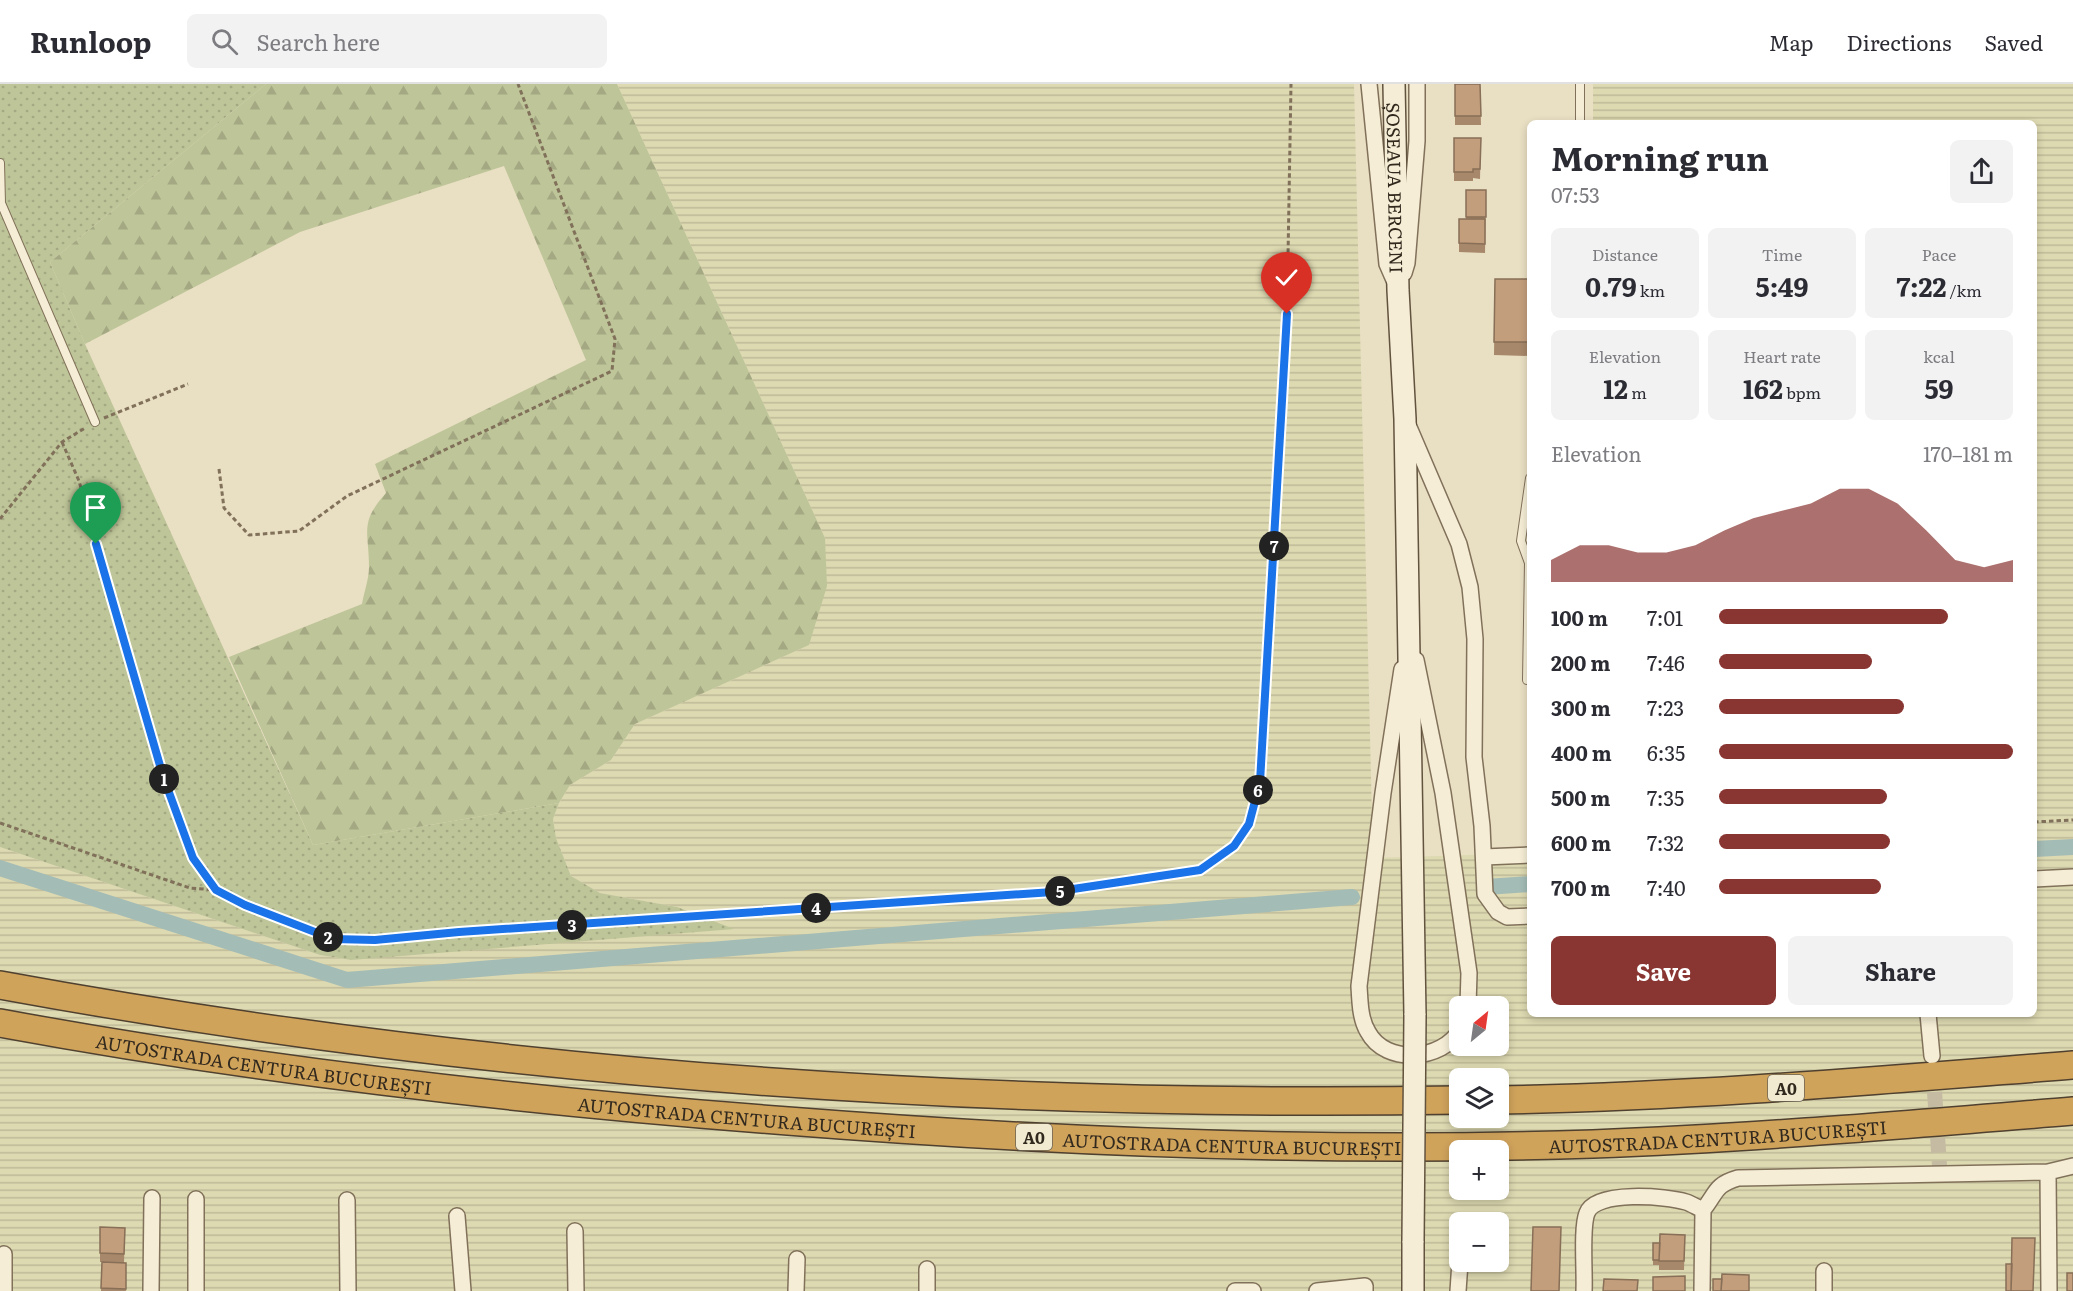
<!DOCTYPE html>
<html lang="en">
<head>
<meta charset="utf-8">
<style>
	body { margin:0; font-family:Literata,serif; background:#f2f2f3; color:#2b2b33; height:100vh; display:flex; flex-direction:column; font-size:22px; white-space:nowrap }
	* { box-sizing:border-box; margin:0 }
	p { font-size:20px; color:#7c7c81 }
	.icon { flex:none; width:33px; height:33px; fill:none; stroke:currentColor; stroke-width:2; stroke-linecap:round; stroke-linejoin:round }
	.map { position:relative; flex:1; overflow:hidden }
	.sheet { position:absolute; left:1527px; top:36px; width:510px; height:897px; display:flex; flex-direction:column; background:#fff; border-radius:9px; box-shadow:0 3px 9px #0003 }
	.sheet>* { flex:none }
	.needle { width:39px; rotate:29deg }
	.fabs { position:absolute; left:1449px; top:912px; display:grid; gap:12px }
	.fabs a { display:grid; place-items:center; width:60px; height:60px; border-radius:9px; background:#fff; box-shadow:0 3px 9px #0003; font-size:30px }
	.pin { position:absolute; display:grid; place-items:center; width:51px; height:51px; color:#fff; margin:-62px -26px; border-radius:50% 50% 50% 0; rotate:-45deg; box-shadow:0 0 6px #0007 }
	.pin .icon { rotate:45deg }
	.km { position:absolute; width:30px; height:30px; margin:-15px; border-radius:50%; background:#222; color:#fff; font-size:16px; line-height:30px; text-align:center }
	.round { display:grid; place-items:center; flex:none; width:63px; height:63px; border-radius:9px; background:#f2f2f3 }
	.head { display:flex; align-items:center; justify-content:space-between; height:102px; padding:0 24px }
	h1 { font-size:33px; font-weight:700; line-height:45px }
	.figures { display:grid; grid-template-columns:repeat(3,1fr); gap:9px; height:102px; padding:6px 24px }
	.figures div { display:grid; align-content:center; border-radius:9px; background:#f2f2f3; text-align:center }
	.figures b { font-size:26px; font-weight:700 }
	.figures small { font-size:16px; font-weight:400 }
	.figures p { font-size:16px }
	.chart { height:168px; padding:12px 24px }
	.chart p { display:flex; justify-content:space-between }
	.chart svg { width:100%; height:108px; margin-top:6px; fill:#893632; opacity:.7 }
	.cta { display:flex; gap:12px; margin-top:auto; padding:12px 24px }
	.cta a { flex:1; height:69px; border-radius:9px; background:#893632; color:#fff; font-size:24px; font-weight:700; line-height:69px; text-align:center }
	.cta a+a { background:#f2f2f3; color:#2b2b33 }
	ul { padding:0 24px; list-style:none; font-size:20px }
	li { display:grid; grid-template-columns:96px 72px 1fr; align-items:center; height:45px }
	li i { height:15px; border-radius:8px; background:#893632 }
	header { display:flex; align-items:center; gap:36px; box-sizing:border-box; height:84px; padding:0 30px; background:#fff; border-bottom:2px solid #e1e1e2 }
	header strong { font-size:28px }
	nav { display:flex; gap:33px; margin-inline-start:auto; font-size:21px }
	.search { width:420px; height:54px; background:#f2f2f3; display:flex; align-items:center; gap:15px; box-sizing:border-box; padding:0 21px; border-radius:9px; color:#7c7c81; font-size:22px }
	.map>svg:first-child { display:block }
	.farmland { fill:url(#farmland-rules); fill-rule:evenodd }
	.grass { fill:url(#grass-dots) }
	.forest { fill:url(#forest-firs) }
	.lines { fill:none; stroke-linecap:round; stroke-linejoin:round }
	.canal { stroke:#a4bcb6; stroke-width:16 }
	.minor-tunnel { stroke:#c4bba2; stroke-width:15; stroke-dasharray:15 8; stroke-linecap:butt }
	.service-casing { stroke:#81715b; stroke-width:10 }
	.minor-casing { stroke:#81715b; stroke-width:18 }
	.secondary-casing { stroke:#62533f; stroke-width:24 }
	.motorway-casing { stroke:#4f402f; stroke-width:30 }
	.path { stroke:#81715b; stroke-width:3; stroke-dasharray:4.5 3; stroke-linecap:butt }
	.service { stroke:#f5edd5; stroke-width:8 }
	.minor { stroke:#f5edd5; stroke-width:15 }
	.secondary { stroke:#f5edd5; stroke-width:21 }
	.motorway { stroke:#d0a35b; stroke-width:27 }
	.secondary-bridge-casing { stroke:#62533f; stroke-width:24; stroke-linecap:butt }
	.secondary-bridge { stroke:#f5edd5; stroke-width:21 }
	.wall { fill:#a8886b }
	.building { fill:#c39e7c; stroke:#886f57; stroke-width:1.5 }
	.route-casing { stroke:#fff; stroke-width:12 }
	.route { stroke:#1a73e8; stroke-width:8 }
	.labels { text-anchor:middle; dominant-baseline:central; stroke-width:6; stroke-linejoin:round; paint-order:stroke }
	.shield { fill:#f1ead1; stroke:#6b6354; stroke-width:1.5 }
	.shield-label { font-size:16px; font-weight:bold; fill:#32291e }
	.street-label { font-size:18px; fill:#32291e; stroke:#f1ead1 }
</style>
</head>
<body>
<header>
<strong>Runloop</strong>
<div class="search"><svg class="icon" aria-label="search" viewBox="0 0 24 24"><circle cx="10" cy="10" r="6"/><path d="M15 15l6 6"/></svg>Search here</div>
<nav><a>Map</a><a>Directions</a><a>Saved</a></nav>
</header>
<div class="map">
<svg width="2073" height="1207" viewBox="0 0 2073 1207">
	<defs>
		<pattern id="farmland-rules" width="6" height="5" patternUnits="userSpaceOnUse" patternTransform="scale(1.5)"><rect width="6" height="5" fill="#ddd9b1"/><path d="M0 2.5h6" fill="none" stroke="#beba98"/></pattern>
		<pattern id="grass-dots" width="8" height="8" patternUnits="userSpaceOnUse" patternTransform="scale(1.5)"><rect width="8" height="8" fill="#bec598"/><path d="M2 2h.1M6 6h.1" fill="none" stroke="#a4a983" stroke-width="1.8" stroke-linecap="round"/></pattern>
		<pattern id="forest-firs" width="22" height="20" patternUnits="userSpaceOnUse" patternTransform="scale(1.5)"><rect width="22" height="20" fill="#bec598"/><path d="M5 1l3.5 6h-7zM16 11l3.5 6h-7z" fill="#a4a983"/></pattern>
	</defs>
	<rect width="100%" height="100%" fill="#e9dfc3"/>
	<!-- farmland -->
	<path class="farmland" d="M617 0H1354L1373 774 1530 769V930H2034V39H1593V0H2073V1207H0V763L320 871 351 876 677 823 600 809 571 792 556 754 553 735 559 719 570 701 611 676 635 640 809 561 825 454ZM1460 922H1498V962H1460ZM1460 994H1498V1034H1460ZM1460 1066H1498V1106H1460ZM1460 1138H1498V1178H1460Z"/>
	<!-- grass -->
	<path class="grass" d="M0 0H266L50 178 85 260 313 761 559 719 553 735 556 754 571 792 600 809 677 823 734 845 351 876 320 871 0 763Z"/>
	<!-- forest -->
	<path class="forest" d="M266 0H617L825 454 827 502 809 561 635 640 611 676 570 701 559 719 313 761 229 573 362 520C364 508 369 495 369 483 369 447 359 439 386 409L375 380 586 276 504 82 300 148 85 260 50 178Z"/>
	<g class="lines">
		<!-- canal -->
		<path class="canal" d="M2034 765 2073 763
			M0 784 347 896 1352 813
			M1486 803 1530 800"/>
		<!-- minor-tunnel -->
		<path class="minor-tunnel" d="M1933 985 1940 1089"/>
		<defs>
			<path id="service" d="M1580 0V39
				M0 79 1 119 95 338
				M1527 596 1529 479 1521 457 1530 394"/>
			<path id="minor" d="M1369 0 1387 180 1394 196
				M1404 189 1407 179 1417 57V0
				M1408 341 1459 460 1470 503 1475 555 1474 673 1482 742 1485 810 1498 828 1507 833 1530 832
				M1416 576 1443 709 1469 889 1468 922
				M1402 585 1383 709 1359 902C1360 918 1360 935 1368 948 1386 982 1443 976 1460 946
				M1484 773 1530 771
				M2034 795 2073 793
				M1928 930 1932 972
				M2048 1088 2049 1207
				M196 1115V1207
				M347 1116 348 1207
				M1703 1126C1717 1109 1714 1101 1738 1094L2048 1088 2073 1082
				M457 1132 463 1207
				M575 1147 576 1207
				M4 1207V1170
				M151 1207 152 1114
				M796 1207 797 1175
				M927 1207V1185
				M1235 1207H1253
				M1317 1207 1365 1202V1207
				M1458 1207 1460 1178
				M1584 1207C1585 1188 1581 1144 1587 1129 1595 1106 1667 1112 1686 1118 1692 1120 1698 1124 1703 1126
				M1702 1207 1703 1126
				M1824 1207V1187"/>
			<g id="secondary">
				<path id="s1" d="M1394 0 1398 206 1405 335 1415 931"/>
				<path d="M1413 1207V1157"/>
			</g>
			<g id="motorway">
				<path d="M0 901C480 989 972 1024 1460 1016"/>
				<path id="s2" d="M0 939C260 987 524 1017 788 1037 1056 1058 1325 1069 1593 1060 1753 1054 1913 1040 2073 1027"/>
				<path d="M1498 1016C1691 1013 1882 996 2073 981"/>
			</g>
		</defs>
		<!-- service casing -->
		<use href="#service" class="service-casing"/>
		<!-- minor casing -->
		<use href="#minor" class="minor-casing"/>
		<!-- secondary casing -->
		<use href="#secondary" class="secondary-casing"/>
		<!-- motorway casing -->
		<use href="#motorway" class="motorway-casing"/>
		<!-- path -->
		<path class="path" d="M104 334 188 300
			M62 358 79 397 163 692 193 774 216 806 245 821 333 855 375 856 459 848 1053 808 1200 786 1234 762 1249 740 1260 698 1287 230 1291 0
			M219 385 224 424 249 451 299 447 347 412 612 287 615 255 518 0
			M0 435 62 358 85 344
			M2034 738 2073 736
			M0 739 190 804 215 806"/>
		<!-- service -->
		<use href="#service" class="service"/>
		<!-- minor -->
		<use href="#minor" class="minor"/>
		<!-- secondary -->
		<use href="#secondary" class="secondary"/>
		<!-- motorway -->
		<use href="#motorway" class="motorway"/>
		<defs>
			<path id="secondary-bridge" d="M1413 1157 1415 931"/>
		</defs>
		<!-- secondary-bridge casing -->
		<use href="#secondary-bridge" class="secondary-bridge-casing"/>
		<!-- secondary-bridge -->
		<use href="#secondary-bridge" class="secondary-bridge"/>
	</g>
	<!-- wall -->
	<path class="wall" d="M1455 0H1480L1481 41H1455Z
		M1454 54H1481L1480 95 1473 94V97H1454Z
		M1466 106H1486L1485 169 1459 168V135H1466Z
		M1495 195H1530V272L1494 271Z
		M100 1143 125 1144 124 1179 126 1207H101L102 1178H100Z
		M1685 1151 1684 1186H1659V1178V1181H1653V1159H1660Z"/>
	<!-- building -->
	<path class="building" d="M1455 0H1480L1481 32H1455Z
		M1454 54H1481L1480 85H1473V88H1454Z
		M1466 106H1486V133H1466Z
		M1459 135H1485V160L1459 159Z
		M1495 195H1530V258H1494Z
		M100 1143 125 1144 124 1170 100 1169Z
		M1533 1143H1561L1559 1207H1531Z
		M1660 1150 1685 1151 1684 1177H1659Z
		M2012 1154H2035L2033 1207H2011Z
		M1653 1159H1660L1659 1176H1653Z
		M102 1178 126 1179V1205L101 1204Z
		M2006 1180H2012L2011 1207H2006Z
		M2067 1189H2073V1207H2067Z
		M1722 1190 1749 1191V1207H1721Z
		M1685 1192V1207H1653V1193Z
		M1604 1195 1638 1196 1637 1207H1603Z
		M1713 1195H1722L1721 1207H1713Z"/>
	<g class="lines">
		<defs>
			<path id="route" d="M96 460 163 692 193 774 216 806 245 821 333 855 375 856 459 848 1053 808 1200 786 1234 762 1249 740 1260 698 1287 230"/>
		</defs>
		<!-- route casing -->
		<use href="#route" class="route-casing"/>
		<!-- route -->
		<use href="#route" class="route"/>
	</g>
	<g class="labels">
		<!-- shield labels -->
		<g class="shield">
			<rect x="1768" y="991" width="36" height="26" rx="4.5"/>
			<rect x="1016" y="1040" width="36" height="26" rx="4.5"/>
		</g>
		<g class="shield-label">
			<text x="1786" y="1004">A0</text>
			<text x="1034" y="1053">A0</text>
		</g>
		<!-- street labels -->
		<g class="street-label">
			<text stroke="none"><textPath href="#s1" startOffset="104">ȘOSEAUA BERCENI</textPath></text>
			<text stroke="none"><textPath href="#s2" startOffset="267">AUTOSTRADA CENTURA BUCUREȘTI</textPath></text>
			<text stroke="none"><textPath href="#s2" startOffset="753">AUTOSTRADA CENTURA BUCUREȘTI</textPath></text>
			<text stroke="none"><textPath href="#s2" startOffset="1725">AUTOSTRADA CENTURA BUCUREȘTI</textPath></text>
			<text stroke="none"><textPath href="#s2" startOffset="1239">AUTOSTRADA CENTURA BUCUREȘTI</textPath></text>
		</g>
	</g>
</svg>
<div class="fabs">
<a><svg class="needle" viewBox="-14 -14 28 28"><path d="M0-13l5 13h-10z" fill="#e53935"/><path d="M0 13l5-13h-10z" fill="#7c7c81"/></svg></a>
<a><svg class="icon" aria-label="layers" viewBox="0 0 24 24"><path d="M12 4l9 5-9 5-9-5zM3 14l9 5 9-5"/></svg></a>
<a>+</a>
<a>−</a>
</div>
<div class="pin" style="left:96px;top:460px;background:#1e9e55"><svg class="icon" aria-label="arrive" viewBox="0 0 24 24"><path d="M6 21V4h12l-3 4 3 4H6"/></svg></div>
<div class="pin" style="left:1287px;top:230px;background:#d93025"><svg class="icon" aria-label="check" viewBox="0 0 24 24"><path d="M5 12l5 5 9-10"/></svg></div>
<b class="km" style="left:164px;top:695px">1</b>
<b class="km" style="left:328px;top:853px">2</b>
<b class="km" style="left:572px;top:841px">3</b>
<b class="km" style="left:816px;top:824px">4</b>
<b class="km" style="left:1060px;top:807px">5</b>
<b class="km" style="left:1258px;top:706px">6</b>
<b class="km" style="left:1274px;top:462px">7</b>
<section class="sheet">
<div class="head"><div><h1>Morning run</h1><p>07:53</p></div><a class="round"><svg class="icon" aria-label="share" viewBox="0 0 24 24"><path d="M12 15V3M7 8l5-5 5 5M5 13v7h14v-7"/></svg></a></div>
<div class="figures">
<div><p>Distance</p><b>0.79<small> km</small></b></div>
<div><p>Time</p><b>5:49</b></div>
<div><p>Pace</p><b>7:22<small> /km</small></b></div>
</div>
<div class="figures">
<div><p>Elevation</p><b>12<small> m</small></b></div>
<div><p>Heart rate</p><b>162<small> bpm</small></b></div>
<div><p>kcal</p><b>59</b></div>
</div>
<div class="chart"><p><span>Elevation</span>170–181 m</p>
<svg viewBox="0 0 160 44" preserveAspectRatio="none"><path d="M0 44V35L10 29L20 29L30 32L40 32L50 29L60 23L70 18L80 15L90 12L100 6L110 6L120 12L130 23L140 35L150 38L160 35V44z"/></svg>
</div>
<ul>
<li><b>100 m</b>7:01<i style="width:78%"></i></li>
<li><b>200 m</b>7:46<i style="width:52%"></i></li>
<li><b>300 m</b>7:23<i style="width:63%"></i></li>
<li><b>400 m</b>6:35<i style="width:100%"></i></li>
<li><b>500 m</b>7:35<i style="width:57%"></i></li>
<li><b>600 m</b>7:32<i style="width:58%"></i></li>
<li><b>700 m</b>7:40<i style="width:55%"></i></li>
</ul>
<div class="cta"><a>Save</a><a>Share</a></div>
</section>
</div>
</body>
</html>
